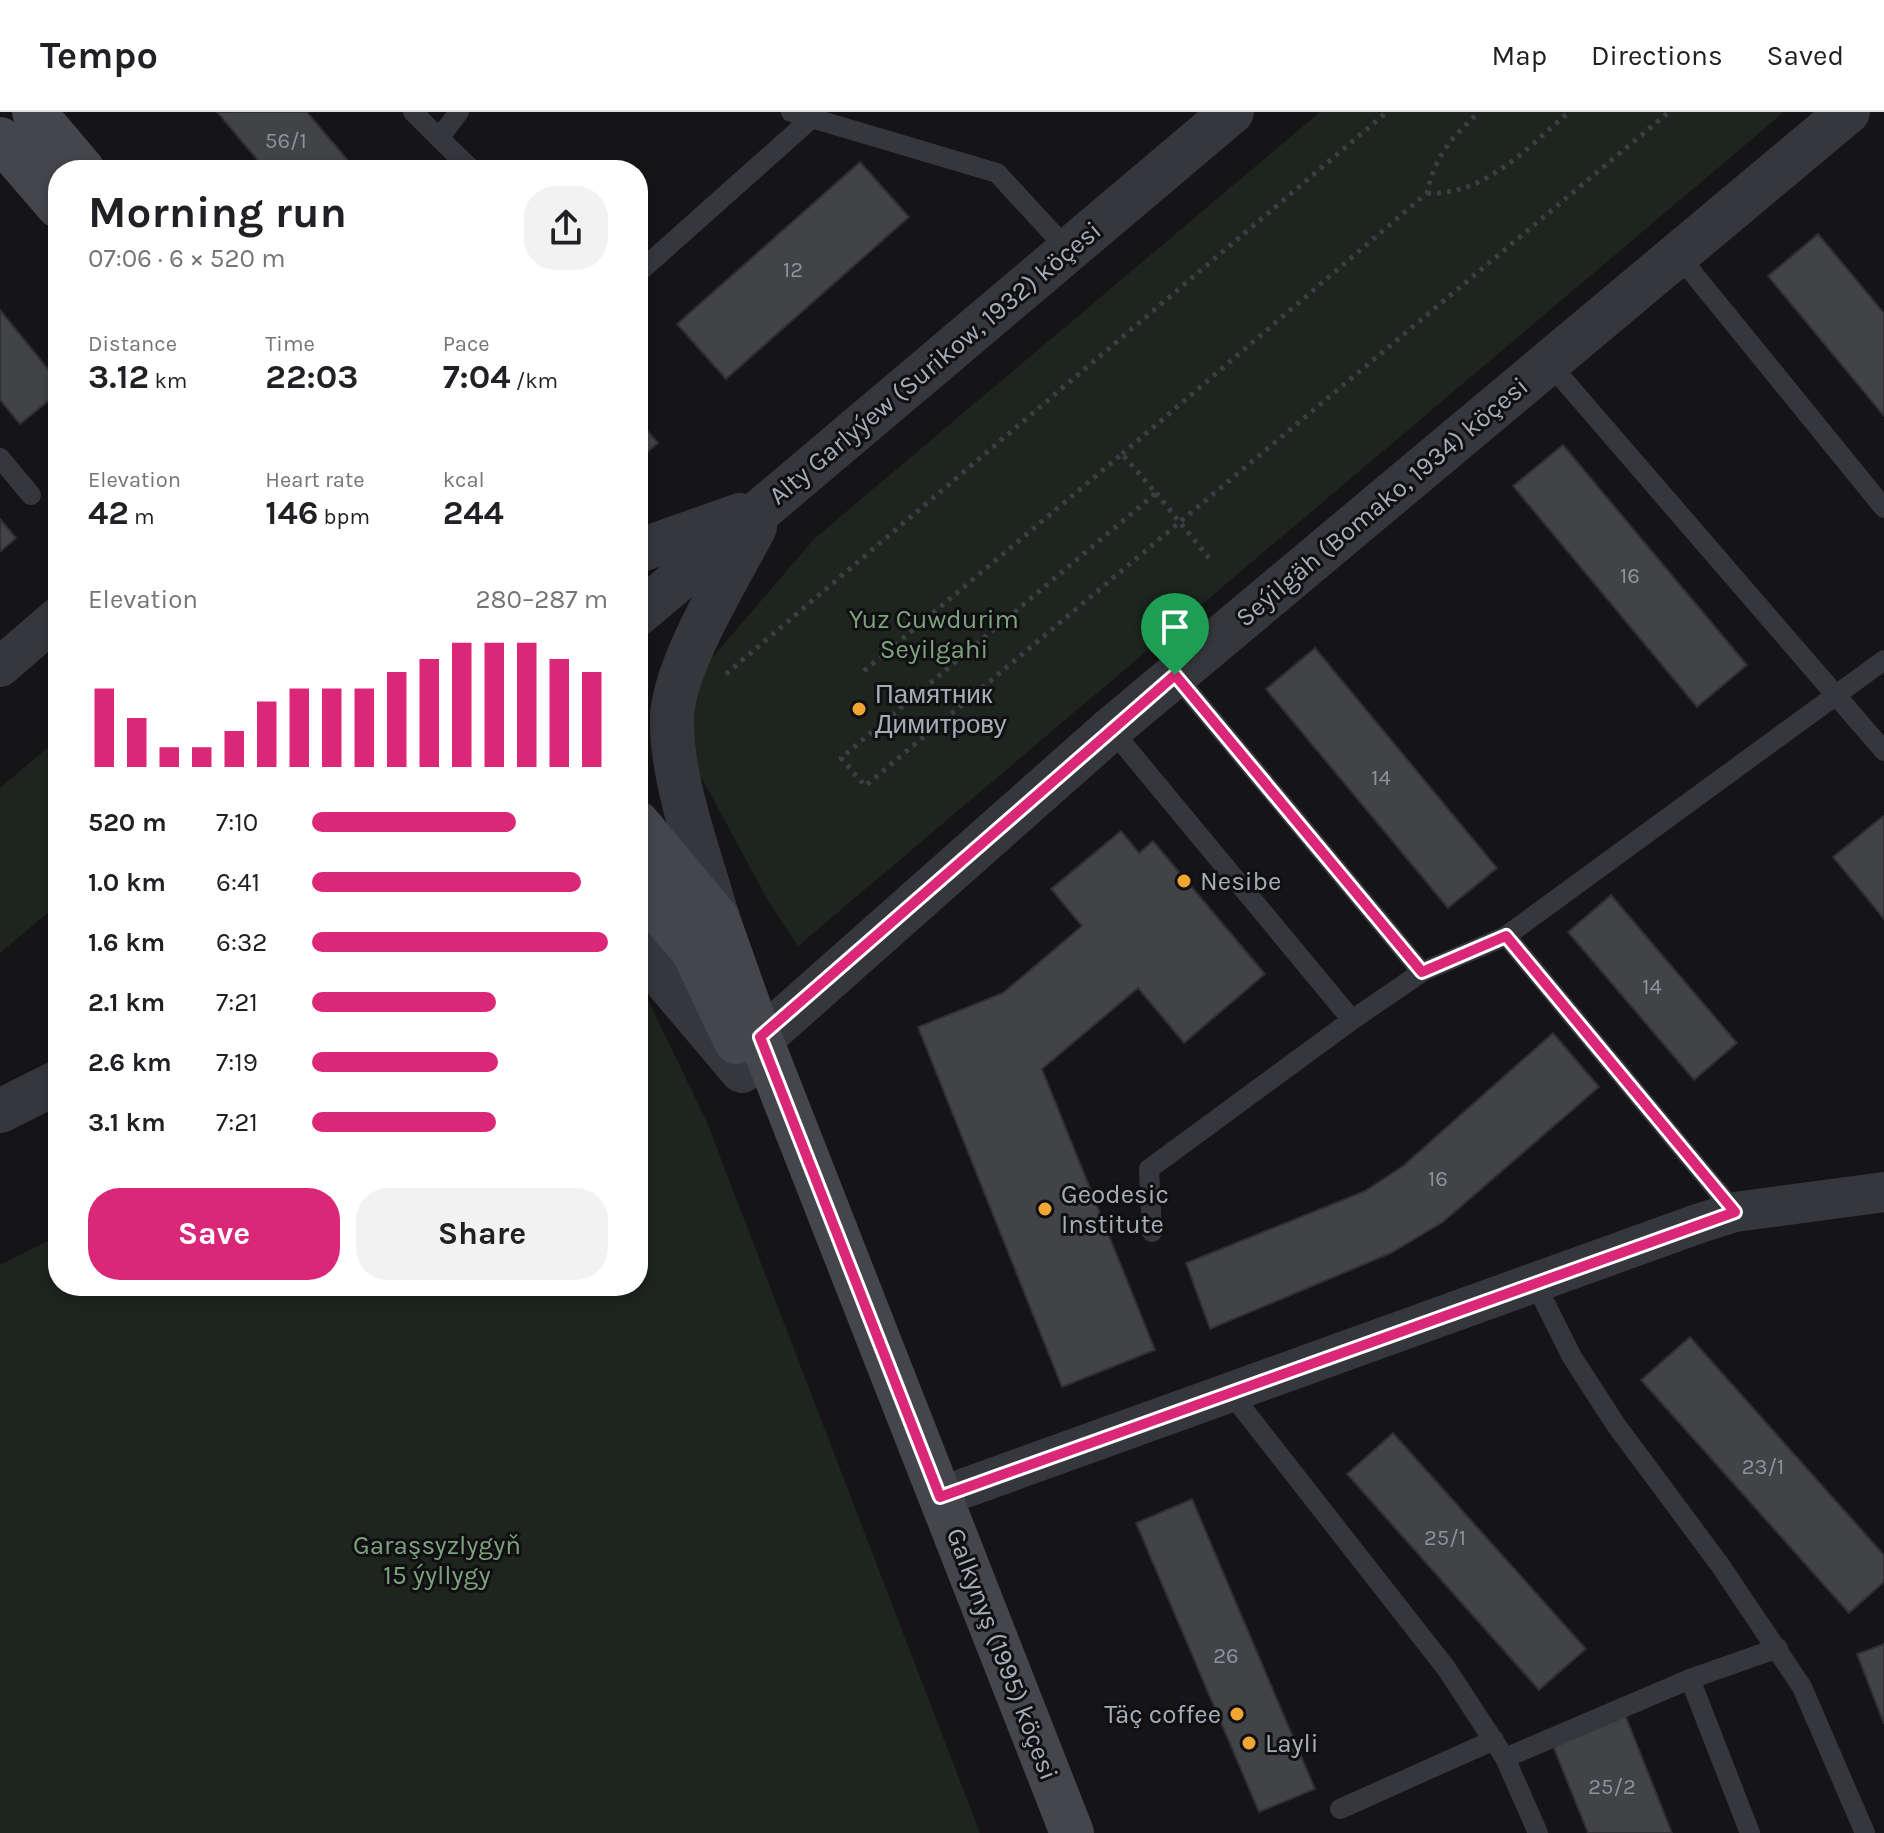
<!DOCTYPE html>
<html lang="en">
<head>
<meta charset="utf-8">
<style>
	body { margin:0; font-family:Karla,sans-serif; background:#f2f2f2; color:#202124; height:100vh; display:flex; flex-direction:column; font-size:30px; white-space:nowrap }
	* { box-sizing:border-box; margin:0 }
	p { font-size:26px; color:#757577 }
	.icon { flex:none; width:44px; height:44px; fill:none; stroke:currentColor; stroke-width:2; stroke-linecap:round; stroke-linejoin:round }
	.map { position:relative; flex:1; overflow:hidden }
	.panel { position:absolute; left:48px; top:48px; width:600px; height:1136px; display:flex; flex-direction:column; background:#fff; border-radius:32px; box-shadow:0 4px 12px #0003 }
	.panel>* { flex:none }
	.pin { position:absolute; display:grid; place-items:center; width:68px; height:68px; color:#fff; margin:-82px -34px; border-radius:50% 50% 50% 0; rotate:-45deg; box-shadow:0 0 8px #0007 }
	.pin .icon { rotate:45deg }
	.round { display:grid; place-items:center; flex:none; width:84px; height:84px; border-radius:32px; background:#f2f2f2 }
	.head { display:flex; align-items:center; justify-content:space-between; height:136px; padding:0 40px }
	h1 { font-size:44px; font-weight:700; line-height:60px }
	.metrics { display:grid; grid-template-columns:repeat(3,1fr); gap:12px; height:136px; padding:8px 40px }
	.metrics div { display:grid; align-content:center }
	.metrics b { font-size:34px; font-weight:700 }
	.metrics small { font-size:22px; font-weight:400 }
	.metrics p { font-size:22px }
	.chart { height:224px; padding:16px 40px }
	.chart p { display:flex; justify-content:space-between }
	.chart svg { width:100%; height:144px; margin-top:8px; stroke:#db2777; stroke-width:6 }
	.cta { display:flex; gap:16px; margin-top:auto; padding:16px 40px }
	.cta a { flex:1; height:92px; border-radius:32px; background:#db2777; color:#fff; font-size:32px; font-weight:700; line-height:92px; text-align:center }
	.cta a+a { background:#f2f2f2; color:#202124 }
	ul { padding:0 40px; list-style:none; font-size:26px }
	li { display:grid; grid-template-columns:128px 96px 1fr; align-items:center; height:60px }
	li i { height:20px; border-radius:10px; background:#db2777 }
	header { display:flex; align-items:center; gap:48px; box-sizing:border-box; height:112px; padding:0 40px; background:#fff; border-bottom:2px solid #e0e0e0 }
	header strong { font-size:38px }
	nav { display:flex; gap:44px; margin-inline-start:auto; font-size:28px }
	.map>svg:first-child { display:block }
	.green { fill:#1d251e }
	.building { fill:#414347; stroke:#2f2f33; stroke-width:2 }
	.lines { fill:none; stroke-linecap:round; stroke-linejoin:round }
	.path { stroke:#3c3e43; stroke-width:5; stroke-dasharray:4 6; stroke-linecap:butt }
	.service { stroke:#36373c; stroke-width:20 }
	.minor { stroke:#36373c; stroke-width:40 }
	.tertiary { stroke:#36373c; stroke-width:44 }
	.secondary { stroke:#44464c; stroke-width:44 }
	.route-casing { stroke:#fff; stroke-width:16 }
	.route { stroke:#db2777; stroke-width:10 }
	.poi-dot { fill:#f1a533; stroke:#101012; stroke-width:3 }
	.labels { text-anchor:middle; dominant-baseline:central; stroke-width:6; stroke-linejoin:round; paint-order:stroke }
	.number-label { font-size:22px; fill:#8e929b }
	.street-label { font-size:26px; fill:#a7adb7; stroke:#101012 }
	.park-label { font-size:26px; fill:#7ea27e; stroke:#101012 }
	.poi-label { font-size:26px; fill:#a7adb7; stroke:#101012; text-anchor:start }
</style>
</head>
<body>
<header>
<strong>Tempo</strong>
<nav><a>Map</a><a>Directions</a><a>Saved</a></nav>
</header>
<div class="map">
<svg width="1884" height="1721" viewBox="0 0 1884 1721">
	<rect width="100%" height="100%" fill="#151517"/>
	<!-- green -->
	<path class="green" d="M1320 0H1784L798 834 770 792 699 661 688 597 693 568 815 426Z
		M58 627V792L0 841V676Z
		M638 879 648 888 706 1008 980 1721H0V1153L58 1124V1174H638Z"/>
	<!-- building -->
	<path class="building" d="M217 0H307L356 58H266Z
		M860 50 909 105 726 267 677 212Z
		M1818 122 1884 201V304L1768 164Z
		M0 198 58 269V281L20 312 0 288Z
		M638 308 658 331 638 348Z
		M1563 333 1747 553 1697 595 1513 374Z
		M0 407 16 426 0 440Z
		M1315 536 1497 756 1448 796 1266 577Z
		M1883 704 1884 705V807L1833 745Z
		M1121 719 1139 741 1153 729 1265 862 1184 931 1138 876 1042 957 1155 1238 1062 1275 918 915 1003 881 1082 814 1051 777Z
		M1611 783 1737 931 1694 968 1568 820Z
		M1553 921 1599 975 1443 1110 1391 1141 1210 1217 1186 1151 1365 1079 1403 1054Z
		M1690 1225 1884 1443V1470L1849 1501 1641 1268Z
		M1393 1321 1586 1537 1539 1578 1347 1362Z
		M1192 1387 1315 1677 1259 1700 1136 1411Z
		M1884 1532V1612L1857 1542Z
		M1624 1600 1672 1721H1588L1551 1629Z"/>
	<g class="lines">
		<!-- path -->
		<path class="path" d="M1427 81C1485 84 1528 35 1569 0
			M1122 342 1427 81C1435 44 1452 24 1480 0
			M1156 381 1209 446
			M864 559 1122 342 1156 381 841 646 865 674 1669 0
			M726 562 1387 0"/>
		<!-- service -->
		<path class="service" d="M413 0 439 26 459 0
			M791 0 997 61 1068 138
			M439 26 472 58
			M1679 144 1884 396
			M638 161 812 6
			M1549 251 1884 639
			M0 346 31 383
			M1175 563 1422 860 1506 824 1884 548
			M1111 617 1352 908 1149 1057 1152 1120
			M1506 824 1735 1100
			M1352 908 1422 860
			M1535 1171 1572 1245 1616 1313 1720 1453 1802 1575 1865 1721
			M1229 1279 1446 1556 1505 1646 1538 1721
			M1690 1567 1750 1721
			M1505 1646 1690 1567 1778 1536
			M1340 1697 1494 1628"/>
		<!-- minor -->
		<path class="minor" d="M0 555 58 505
			M940 1385 1700 1111 1735 1100 1884 1080"/>
		<!-- tertiary -->
		<path class="tertiary" d="M638 439 740 403
			M638 502 1232 0
			M718 807C701 746 670 667 672 604 675 551 730 463 755 415
			M638 836 742 959
			M742 944 1111 617 1848 0
			M0 999 58 970"/>
		<!-- secondary -->
		<path class="secondary" d="M34 0 83 58
			M0 27 58 94
			M638 711 718 807 760 925 1072 1721
			M638 774 693 839 736 930"/>
	</g>
	<g class="lines">
		<defs>
			<path id="route" d="M1175 563 1422 860 1506 824 1735 1100 940 1385 760 925Z"/>
		</defs>
		<!-- route casing -->
		<use href="#route" class="route-casing"/>
		<!-- route -->
		<use href="#route" class="route"/>
	</g>
	<!-- markers -->
	<g class="poi-dot">
		<circle cx="859" cy="597" r="8"/>
		<circle cx="1184" cy="769" r="8"/>
		<circle cx="1045" cy="1097" r="8"/>
		<circle cx="1237" cy="1602" r="8"/>
		<circle cx="1249" cy="1631" r="8"/>
	</g>
	<g class="labels">
		<!-- number labels -->
		<g class="number-label">
			<text x="286" y="29">56/1</text>
			<text x="793" y="158">12</text>
			<text x="1630" y="464">16</text>
			<text x="1381" y="666">14</text>
			<text x="1652" y="875">14</text>
			<text x="1438" y="1067">16</text>
			<text x="1763" y="1355">23/1</text>
			<text x="1445" y="1426">25/1</text>
			<text x="1226" y="1544">26</text>
			<text x="1612" y="1675">25/2</text>
		</g>
		<!-- street labels -->
		<g class="street-label">
			<text transform="translate(935 251) rotate(-40)">Alty Garlyýew (Surikow, 1932) köçesi</text>
			<text transform="translate(1382 390) rotate(-40)">Seýilgäh (Bomako, 1934) köçesi</text>
			<text transform="translate(1002 1542) rotate(69)">Galkynyş (1995) köçesi</text>
		</g>
		<!-- park labels -->
		<g class="park-label">
			<text x="934" y="507">Yuz Cuwdurim<tspan x="934" dy="30">Seyilgahi</tspan></text>
			<text x="437" y="1433">Garaşsyzlygyň<tspan x="437" dy="30">15 ýyllygy</tspan></text>
		</g>
		<!-- poi labels -->
		<g class="poi-label">
			<text x="875" y="582">Памятник<tspan x="875" dy="30">Димитрову</tspan></text>
			<text x="1200" y="769">Nesibe</text>
			<text x="1061" y="1082">Geodesic<tspan x="1061" dy="30">Institute</tspan></text>
			<text x="1221" y="1602" text-anchor="end">Täç coffee</text>
			<text x="1265" y="1631">Layli</text>
		</g>
	</g>
</svg>
<div class="pin" style="left:1175px;top:563px;background:#1e9e55"><svg class="icon" aria-label="arrive" viewBox="0 0 24 24"><path d="M6 21V4h12l-3 4 3 4H6"/></svg></div>
<section class="panel">
<div class="head"><div><h1>Morning run</h1><p>07:06 · 6 × 520 m</p></div><a class="round"><svg class="icon" aria-label="share" viewBox="0 0 24 24"><path d="M12 15V3M7 8l5-5 5 5M5 13v7h14v-7"/></svg></a></div>
<div class="metrics">
<div><p>Distance</p><b>3.12<small> km</small></b></div>
<div><p>Time</p><b>22:03</b></div>
<div><p>Pace</p><b>7:04<small> /km</small></b></div>
</div>
<div class="metrics">
<div><p>Elevation</p><b>42<small> m</small></b></div>
<div><p>Heart rate</p><b>146<small> bpm</small></b></div>
<div><p>kcal</p><b>244</b></div>
</div>
<div class="chart"><p><span>Elevation</span>280–287 m</p>
<svg viewBox="0 0 160 44" preserveAspectRatio="none"><path d="M5 44V20M15 44V29M25 44V38M35 44V38M45 44V33M55 44V24M65 44V20M75 44V20M85 44V20M95 44V15M105 44V11M115 44V6M125 44V6M135 44V6M145 44V11M155 44V15"/></svg>
</div>
<ul>
<li><b>520 m</b>7:10<i style="width:69%"></i></li>
<li><b>1.0 km</b>6:41<i style="width:91%"></i></li>
<li><b>1.6 km</b>6:32<i style="width:100%"></i></li>
<li><b>2.1 km</b>7:21<i style="width:62%"></i></li>
<li><b>2.6 km</b>7:19<i style="width:63%"></i></li>
<li><b>3.1 km</b>7:21<i style="width:62%"></i></li>
</ul>
<div class="cta"><a>Save</a><a>Share</a></div>
</section>
</div>
</body>
</html>
